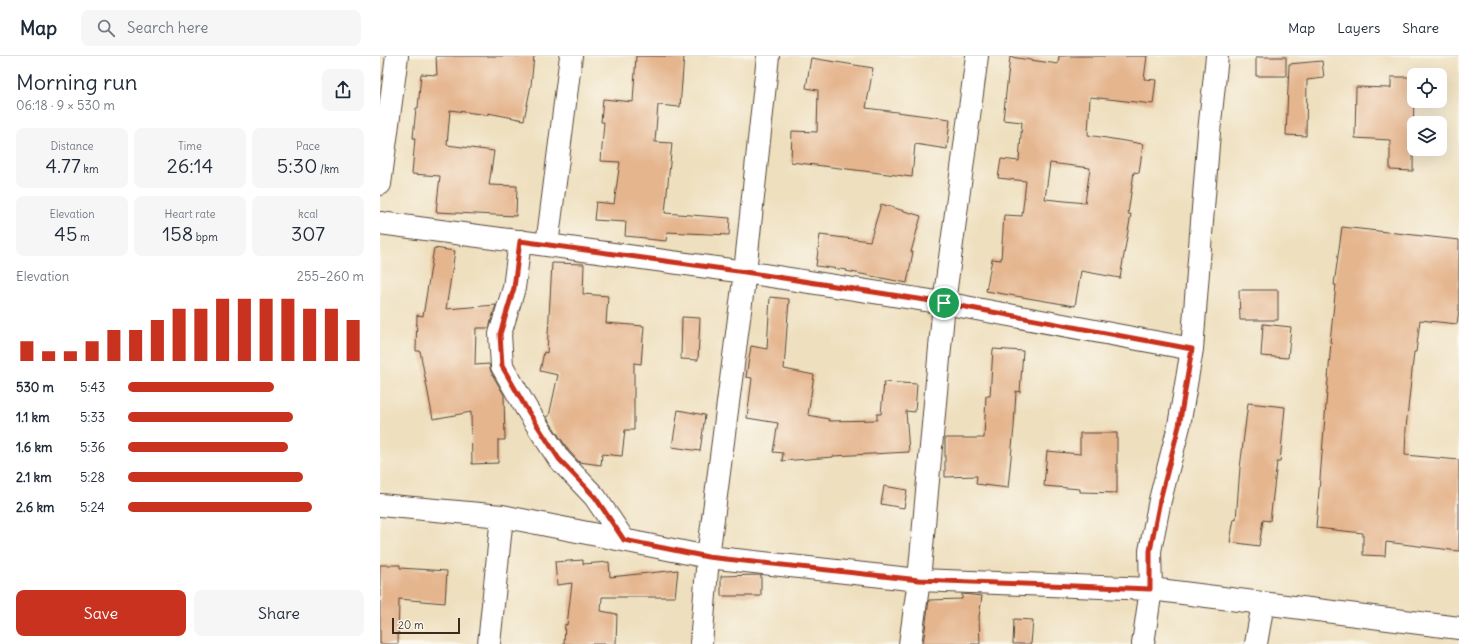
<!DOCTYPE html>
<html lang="en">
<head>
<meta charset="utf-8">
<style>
	body { margin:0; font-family:Delius,sans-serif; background:#f6f6f7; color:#1f2937; height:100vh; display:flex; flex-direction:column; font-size:15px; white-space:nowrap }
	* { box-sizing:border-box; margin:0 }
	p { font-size:13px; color:#747a83 }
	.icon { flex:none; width:22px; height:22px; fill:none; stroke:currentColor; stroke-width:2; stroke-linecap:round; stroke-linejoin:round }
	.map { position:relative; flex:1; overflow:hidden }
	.panel { display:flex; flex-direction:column; background:#fff; width:380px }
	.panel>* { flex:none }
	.tools { position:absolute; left:1027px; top:12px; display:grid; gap:8px }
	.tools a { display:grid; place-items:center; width:40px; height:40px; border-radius:8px; background:#fff; box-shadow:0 4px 16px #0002; font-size:20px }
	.scale { position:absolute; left:12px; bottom:10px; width:68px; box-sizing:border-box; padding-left:4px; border:2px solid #3b2a1e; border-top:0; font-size:11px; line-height:14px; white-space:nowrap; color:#3b2a1e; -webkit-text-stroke:3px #fbf7ec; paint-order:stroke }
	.pin { position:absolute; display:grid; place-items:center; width:34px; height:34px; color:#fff; margin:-17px; border:2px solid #fff; border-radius:50%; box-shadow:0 1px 4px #0007 }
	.round { display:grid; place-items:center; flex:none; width:42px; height:42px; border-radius:8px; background:#f6f6f7 }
	.head { display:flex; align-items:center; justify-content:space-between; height:68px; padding:0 16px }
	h1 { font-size:22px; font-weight:600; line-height:30px }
	.metrics { display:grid; grid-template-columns:repeat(3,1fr); gap:6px; height:68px; padding:4px 16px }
	.metrics div { display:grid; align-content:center; border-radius:8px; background:#f6f6f7; text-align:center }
	.metrics b { font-size:20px; font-weight:600 }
	.metrics small { font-size:11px; font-weight:400 }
	.metrics p { font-size:11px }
	.chart { height:112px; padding:8px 16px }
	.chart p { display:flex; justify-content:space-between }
	.chart svg { width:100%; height:72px; margin-top:4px; stroke:#c8321e; stroke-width:6 }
	.button { display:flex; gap:8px; margin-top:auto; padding:8px 16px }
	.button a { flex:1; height:46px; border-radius:8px; background:#c8321e; color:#fff; font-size:16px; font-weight:600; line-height:46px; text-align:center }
	.button a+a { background:#f6f6f7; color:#1f2937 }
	ul { padding:0 16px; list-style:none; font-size:13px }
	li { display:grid; grid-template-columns:64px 48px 1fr; align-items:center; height:30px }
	li i { height:10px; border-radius:5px; background:#c8321e }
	header { display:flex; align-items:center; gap:24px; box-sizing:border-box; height:56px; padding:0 20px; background:#fff; border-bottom:1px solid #e0e1e3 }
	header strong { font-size:19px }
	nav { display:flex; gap:22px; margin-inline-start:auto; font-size:14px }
	.search { width:280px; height:36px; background:#f6f6f7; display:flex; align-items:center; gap:10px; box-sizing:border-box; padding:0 14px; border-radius:8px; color:#747a83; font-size:15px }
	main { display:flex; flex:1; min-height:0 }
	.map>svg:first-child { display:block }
	.building { fill:#e5b58e; fill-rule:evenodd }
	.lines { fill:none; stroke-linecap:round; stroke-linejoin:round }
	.minor-casing { stroke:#564536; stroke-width:24 }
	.minor { stroke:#fff; stroke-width:22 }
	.route-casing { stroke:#fff; stroke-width:8 }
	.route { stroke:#c8321e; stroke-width:5 }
</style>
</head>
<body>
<header>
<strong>Map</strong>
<div class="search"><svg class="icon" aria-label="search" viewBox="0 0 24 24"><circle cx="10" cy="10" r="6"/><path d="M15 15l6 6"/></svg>Search here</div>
<nav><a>Map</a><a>Layers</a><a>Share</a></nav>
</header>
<main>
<section class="panel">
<div class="head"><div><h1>Morning run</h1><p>06:18 · 9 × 530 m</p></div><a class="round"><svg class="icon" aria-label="share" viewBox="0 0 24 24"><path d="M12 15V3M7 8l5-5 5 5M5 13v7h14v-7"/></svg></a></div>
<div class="metrics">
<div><p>Distance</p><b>4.77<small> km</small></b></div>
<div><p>Time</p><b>26:14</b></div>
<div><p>Pace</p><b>5:30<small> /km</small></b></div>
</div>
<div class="metrics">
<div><p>Elevation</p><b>45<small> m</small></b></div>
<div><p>Heart rate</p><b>158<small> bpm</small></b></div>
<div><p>kcal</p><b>307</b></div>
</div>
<div class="chart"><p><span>Elevation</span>255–260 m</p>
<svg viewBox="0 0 160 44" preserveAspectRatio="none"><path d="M5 44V32M15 44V38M25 44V38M35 44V32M45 44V25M55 44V25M65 44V19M75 44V12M85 44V12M95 44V6M105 44V6M115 44V6M125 44V6M135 44V12M145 44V12M155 44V19"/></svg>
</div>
<ul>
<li><b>530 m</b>5:43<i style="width:62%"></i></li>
<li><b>1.1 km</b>5:33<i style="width:70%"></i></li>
<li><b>1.6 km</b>5:36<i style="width:68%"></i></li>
<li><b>2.1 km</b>5:28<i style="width:74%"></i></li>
<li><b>2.6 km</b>5:24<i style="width:78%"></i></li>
</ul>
<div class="button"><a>Save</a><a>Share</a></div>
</section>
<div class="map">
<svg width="1079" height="588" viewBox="0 0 1079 588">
	<rect width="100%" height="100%" fill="#fbf7ec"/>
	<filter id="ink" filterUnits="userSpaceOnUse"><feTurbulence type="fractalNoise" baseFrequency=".025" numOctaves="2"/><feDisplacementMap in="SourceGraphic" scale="8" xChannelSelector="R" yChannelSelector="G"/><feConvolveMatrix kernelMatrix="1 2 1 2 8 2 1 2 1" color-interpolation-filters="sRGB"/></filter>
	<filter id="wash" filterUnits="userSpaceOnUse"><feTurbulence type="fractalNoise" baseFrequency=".012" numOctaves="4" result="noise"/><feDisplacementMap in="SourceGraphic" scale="16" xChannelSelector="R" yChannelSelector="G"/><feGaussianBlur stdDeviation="0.9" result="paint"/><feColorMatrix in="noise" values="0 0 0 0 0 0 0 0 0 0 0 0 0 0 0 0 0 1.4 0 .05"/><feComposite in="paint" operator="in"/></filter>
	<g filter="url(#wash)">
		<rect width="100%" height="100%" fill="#eedfbe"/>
		<g id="blocks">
			<!-- building -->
			<path class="building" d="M56 0H154L151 29 144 64 108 57V59L70 54 67 89 114 95 109 129 137 130 136 160 56 156 60 120 32 118 35 82H33L36 52H38L41 18 57 19Z
				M256 0H304L300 51 278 49 275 86 292 87 285 157 350 162 349 179 287 176 286 185 266 183V182L245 180 246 166 214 164 216 146 234 148 240 106 221 105 224 66H221L223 43 253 46Z
				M679 0H767L764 23 776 24 773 48 710 41 708 79 763 88 759 117 754 116 748 158H751L740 222 701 215 695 250 606 235 612 203 621 204 624 159 642 160 646 125 618 122 621 103 639 105 642 66 623 64 630 1 678 8ZM670 107 710 112 705 147 665 143Z
				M876 1H906V20H876Z
				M431 2 493 12 486 52 570 63 567 93 535 88 532 121 411 106 412 75 437 76 438 34 426 32Z
				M942 5 944 22 927 24 926 80 906 79 909 8Z
				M1011 21H1034L1033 115 1010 114V84L975 82 976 31 1011 32Z
				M501 148 541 160 531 196H533L527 227 466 215 467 214 436 210 440 179 490 185Z
				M962 171 1079 184V254L1077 268 1040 264 1036 296H1034L1026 372 1025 399 1079 404V495L1006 486 1005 500 983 499V477L936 472 949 311 951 286H950L956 229H954Z
				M54 192 75 195 66 253 116 249 109 272H96L95 309 109 308 111 316 124 339 125 384H118V407L92 408 91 356 53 363 40 295H36L37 259 43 260Z
				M172 207 204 208 203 238 228 240 226 267 264 270 261 308 254 307V374H245L242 400 222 398 221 409 199 406 189 395 167 362V360H169L178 319 160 315 164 296 167 297Z
				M859 234H898V264H860Z
				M390 241 409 243 404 313 434 319 428 359 449 363V365L497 364V358H501L504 326 537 328 535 356 526 355 529 396 453 400V401L402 405 403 397 393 396 398 367 367 362 372 322 366 321 371 290 387 293Z
				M302 261 320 262 318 304 301 303Z
				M883 268 911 271 908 302 881 300Z
				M613 293 643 295 640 336 636 335 634 371 628 432 596 428 597 420 565 421V382H604L606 340H610Z
				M868 347 905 351 900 406H897L890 465 883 464 879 490 850 486 854 463 856 464 860 412Z
				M298 354 325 359 320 395 292 391Z
				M700 377H737V437L700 436V433L664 430 667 395 700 398Z
				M504 430 527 434 524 452 501 448Z
				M203 504V508L229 506 230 521 298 514 295 541H222L221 555 237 558 236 588H184L185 568 187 569 192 527 177 529 175 506Z
				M0 509H20V512L67 515 65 547 19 543 18 588H0Z
				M381 519V540H341V520Z
				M582 538 602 540 599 561 600 588H543L549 544 582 543Z
				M634 563 653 564 651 588H633Z"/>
		</g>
	</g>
	<g filter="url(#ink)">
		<use href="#blocks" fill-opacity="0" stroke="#564536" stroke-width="1"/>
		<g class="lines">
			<defs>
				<path id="minor" d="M0 128 17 0
					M0 167 167 189 365 216 564 247 812 293
					M140 185 134 232 120 278 122 310 146 352 179 403 215 441 244 484
					M167 189 191 0
					M0 449 122 460 328 501 539 524 771 533 1079 572
					M109 588 122 460
					M321 588 328 501 365 216 388 0
					M530 588 539 524 564 247 597 0
					M763 588 771 533 770 495 780 444 799 370 812 293 829 76 837 0
					M876 588 883 547"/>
			</defs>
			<!-- minor casing -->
			<use href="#minor" class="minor-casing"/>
			<!-- minor -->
			<use href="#minor" class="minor"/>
		</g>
	</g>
	<g class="lines" filter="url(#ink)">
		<defs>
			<path id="route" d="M140 185 365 216 564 247 812 293 799 370 780 444 770 495V533L539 524 328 501 244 484 215 441 179 403 146 352 122 310 120 278 134 232Z"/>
		</defs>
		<!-- route casing -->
		<use href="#route" class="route-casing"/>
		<!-- route -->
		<use href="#route" class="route"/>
	</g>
</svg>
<div class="tools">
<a><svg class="icon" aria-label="locate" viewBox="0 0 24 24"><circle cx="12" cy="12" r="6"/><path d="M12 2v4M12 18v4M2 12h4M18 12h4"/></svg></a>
<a><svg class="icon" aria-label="layers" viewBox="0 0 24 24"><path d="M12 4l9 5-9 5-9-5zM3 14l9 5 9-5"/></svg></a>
</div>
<div class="scale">20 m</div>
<div class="pin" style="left:564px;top:247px;background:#1e9e55"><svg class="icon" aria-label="arrive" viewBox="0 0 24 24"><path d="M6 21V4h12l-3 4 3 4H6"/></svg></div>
</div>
</main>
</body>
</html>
